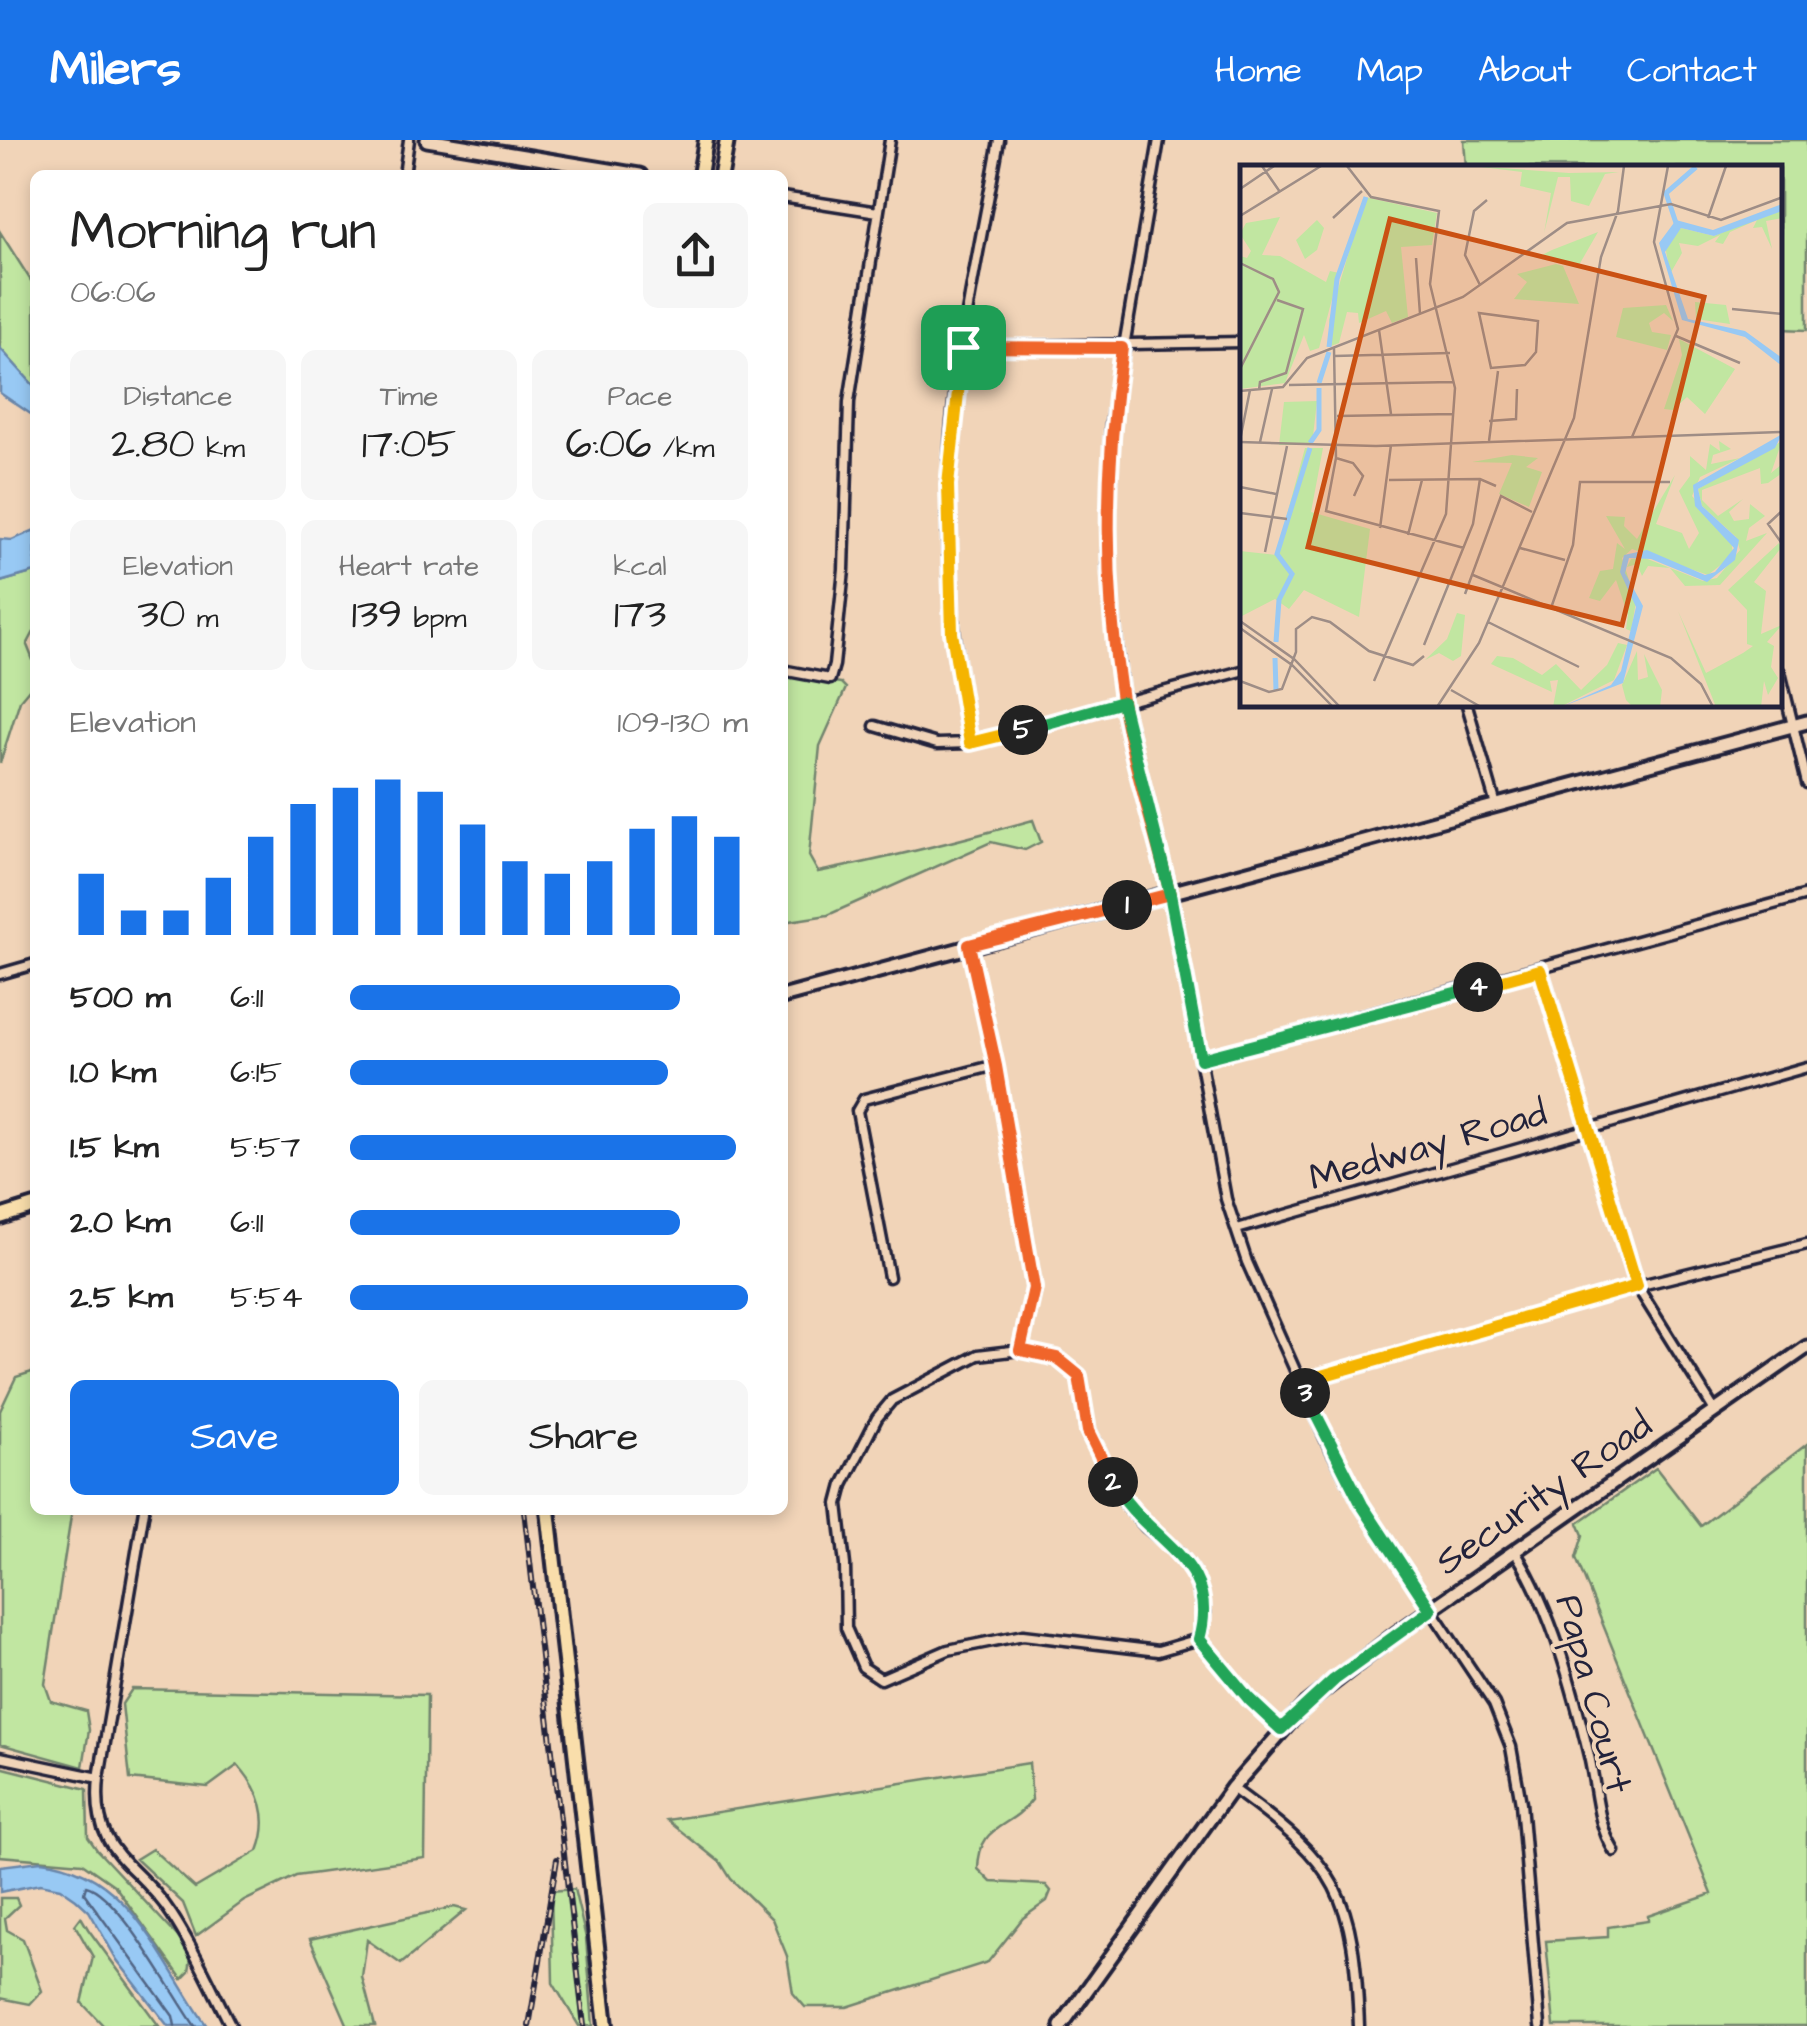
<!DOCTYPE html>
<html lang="en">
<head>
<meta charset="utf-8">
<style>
	body { margin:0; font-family:"Architects Daughter",sans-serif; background:#f6f6f6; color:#222; height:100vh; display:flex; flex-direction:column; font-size:38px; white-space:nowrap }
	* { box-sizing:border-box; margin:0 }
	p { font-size:32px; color:#767676 }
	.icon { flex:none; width:55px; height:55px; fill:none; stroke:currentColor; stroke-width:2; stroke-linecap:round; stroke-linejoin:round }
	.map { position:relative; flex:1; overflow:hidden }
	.details { position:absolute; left:30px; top:30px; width:758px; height:1345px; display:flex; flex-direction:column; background:#fff; border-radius:15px; box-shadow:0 5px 15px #0003 }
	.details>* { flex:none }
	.pin { position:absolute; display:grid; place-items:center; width:85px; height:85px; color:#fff; margin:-42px; border-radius:20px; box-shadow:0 5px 15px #0006 }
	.km { position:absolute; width:50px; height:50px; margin:-25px; border-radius:50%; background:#222; color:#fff; font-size:28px; line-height:50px; text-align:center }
	.round { display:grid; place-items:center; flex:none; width:105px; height:105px; border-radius:15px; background:#f6f6f6 }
	.summary { display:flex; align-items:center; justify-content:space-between; height:170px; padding:0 40px }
	h1 { font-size:55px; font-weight:600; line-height:75px }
	.stats { display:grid; grid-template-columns:repeat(3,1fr); gap:15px; height:170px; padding:10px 40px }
	.stats div { display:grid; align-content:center; border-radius:15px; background:#f6f6f6; text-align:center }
	.stats b { font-size:42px; font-weight:600 }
	.stats small { font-size:28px; font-weight:400 }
	.stats p { font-size:28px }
	.chart { height:280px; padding:20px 40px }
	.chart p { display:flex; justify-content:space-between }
	.chart svg { width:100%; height:180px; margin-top:10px; stroke:#1a73e8; stroke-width:6 }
	.cta { display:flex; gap:20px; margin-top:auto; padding:20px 40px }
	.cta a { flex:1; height:115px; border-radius:15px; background:#1a73e8; color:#fff; font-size:40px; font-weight:600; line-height:115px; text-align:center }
	.cta a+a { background:#f6f6f6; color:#222 }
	ul { padding:0 40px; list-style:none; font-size:32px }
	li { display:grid; grid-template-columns:160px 120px 1fr; align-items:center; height:75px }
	li i { height:25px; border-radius:12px; background:#1a73e8 }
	header { display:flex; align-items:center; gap:60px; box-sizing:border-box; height:140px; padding:0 50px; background:#1a73e8; color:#fff }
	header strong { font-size:48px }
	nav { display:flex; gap:55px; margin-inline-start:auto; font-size:35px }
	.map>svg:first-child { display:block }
	.green { fill:#c1e6a1; stroke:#72846e; stroke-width:2.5 }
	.water { fill:#98c9f4; stroke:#6986aa; stroke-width:2.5 }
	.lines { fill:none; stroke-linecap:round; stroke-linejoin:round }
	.shore { stroke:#516585; stroke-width:2.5 }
	.street-casing { stroke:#22223b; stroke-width:15 }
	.secondary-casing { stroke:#22223b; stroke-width:19 }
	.primary-casing { stroke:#22223b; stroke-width:20 }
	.street { stroke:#f1d4b8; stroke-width:8 }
	.secondary { stroke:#f1d4b8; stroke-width:11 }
	.primary { stroke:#f9deab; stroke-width:12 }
	.rail-casing { stroke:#22223b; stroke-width:6 }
	.rail { stroke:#f1d4b8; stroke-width:2.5; stroke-dasharray:8; stroke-linecap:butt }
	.split-1-casing { stroke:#fff; stroke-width:20 }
	.split-2-casing { stroke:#fff; stroke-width:20 }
	.split-3-casing { stroke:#fff; stroke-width:20 }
	.split-4-casing { stroke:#fff; stroke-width:20 }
	.split-5-casing { stroke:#fff; stroke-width:20 }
	.split-6-casing { stroke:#fff; stroke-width:20 }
	.split-1 { stroke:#f0652b; stroke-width:12 }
	.split-2 { stroke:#f0652b; stroke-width:12 }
	.split-3 { stroke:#22a559; stroke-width:12 }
	.split-4 { stroke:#f5b400; stroke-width:12 }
	.split-5 { stroke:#22a559; stroke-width:12 }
	.split-6 { stroke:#f5b400; stroke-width:12 }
	.labels { text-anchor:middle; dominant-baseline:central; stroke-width:8; stroke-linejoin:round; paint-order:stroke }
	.street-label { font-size:38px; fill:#22223b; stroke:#f1d4b8 }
	.inset-river { fill:none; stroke:#98c9f4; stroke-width:5 }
	.inset-road { fill:none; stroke:#9e8d86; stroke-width:2.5 }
	.view { fill:#ca5113; fill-opacity:0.15; stroke:#ca5113; stroke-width:5 }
	.inset-edge { fill:none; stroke:#22223b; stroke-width:5 }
</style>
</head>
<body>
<header>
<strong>Milers</strong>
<nav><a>Home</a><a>Map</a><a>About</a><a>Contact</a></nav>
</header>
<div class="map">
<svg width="1807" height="1886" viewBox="0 0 1807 1886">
	<rect width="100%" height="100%" fill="#f1d4b8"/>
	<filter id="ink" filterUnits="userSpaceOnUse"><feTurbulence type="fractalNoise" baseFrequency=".01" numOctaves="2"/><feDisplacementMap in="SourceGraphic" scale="20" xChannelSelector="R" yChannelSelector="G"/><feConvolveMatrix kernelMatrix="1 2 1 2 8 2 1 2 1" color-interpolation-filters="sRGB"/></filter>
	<g filter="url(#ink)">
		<!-- green -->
		<path class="green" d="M1464 0H1807V190L1780 189V28L1466 27Z
			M0 92 35 147V247L0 208Z
			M35 432V490L27 505 35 525V542L20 560 0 623V442Z
			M783 536 841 543 846 548 820 606 809 716 818 732C890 718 961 700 1033 680L1041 702 1025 710 991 702 828 775 783 782Z
			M35 1231V1370H72L45 1544 51 1561 86 1571 89 1590 83 1627 0 1604V1271L16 1237Z
			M1807 1304V1886H1554L1546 1801 1608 1797V1787L1648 1781V1776L1712 1754 1576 1418 1583 1395 1578 1383 1656 1328 1701 1386Z
			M132 1549 427 1555 425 1718 296 1736 244 1761 196 1796 183 1763 136 1719 152 1709 195 1748 258 1711C271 1678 261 1651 238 1625L208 1647 130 1639 122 1564Z
			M1029 1623 1032 1660C1009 1691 979 1682 978 1729L991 1742 1046 1745 1051 1751 1047 1761 1023 1778 988 1822 847 1867H805L793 1853 787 1816 772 1779 731 1739 721 1723 667 1680Z
			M0 1627 87 1649 88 1697 97 1710 192 1812 189 1832 182 1839 115 1746 82 1723 0 1716Z
			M574 1749 586 1798 593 1886H579L553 1843 551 1751Z
			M0 1758H16L19 1765 5 1778 7 1790 23 1799 42 1851 30 1864 0 1858Z
			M454 1767 466 1770 401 1824 367 1800 362 1837 375 1886H348L310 1799Z
			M81 1777 88 1789 159 1886H104L82 1863 93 1817 75 1785Z"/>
		<!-- water -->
		<path class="water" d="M0 208 35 247V277L0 253Z
			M35 390V432L0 442V399L12 400Z
			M41 1721C130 1731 160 1819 207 1886H168L117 1820 89 1771 76 1759 60 1748 40 1744 0 1752V1726Z"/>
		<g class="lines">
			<!-- shore -->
			<path class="shore" d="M175 1886 173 1876 84 1753 86 1746C118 1753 173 1855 195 1886"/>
			<defs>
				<path id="street" d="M1159 0 1111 283 1108 429 1123 562 1170 754 1226 1059 1247 1122 1326 1300 1361 1365 1494 1564 1511 1607 1521 1663 1540 1886
					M404 35 409 0
					M782 57 878 72
					M963 207 1242 202
					M782 530 830 539 834 525 844 430 849 262 890 0
					M1780 532 1807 643
					M1467 565 1496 665
					M875 586 937 604 970 603 1242 531
					M970 603C956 518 945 433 948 346 951 230 979 114 999 0
					M969 805 996 925 1034 1148 1020 1210
					M1541 830 1637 1146 1715 1271
					M0 834 35 824
					M1201 919 1807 755
					M1237 1089 1807 927
					M889 1137 857 971 864 959 996 925
					M1020 1210 1057 1217 1079 1237 1089 1291 1124 1362 1146 1387 1178 1412 1194 1433 1205 1472 1199 1499 1158 1511 1023 1495 948 1510 881 1539 863 1527 846 1488 845 1425 838 1364 843 1345 877 1278 892 1260 978 1215Z
					M1300 1243 1637 1146 1807 1104
					M144 1370 99 1638C91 1717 136 1719 172 1775 195 1810 212 1849 231 1886
					M1516 1413C1552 1471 1573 1549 1589 1616 1597 1650 1596 1681 1614 1711
					M1199 1499 1249 1559 1281 1589
					M0 1617 99 1638
					M1232 1648C1339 1725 1354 1754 1359 1886"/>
				<path id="secondary" d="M427 0 640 35
					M782 857 1807 582
					M1061 1886 1232 1648 1306 1564 1397 1493 1807 1207"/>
				<path id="primary" d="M700 35 706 0
					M721 35 727 0
					M0 1077 35 1066
					M548 1370 606 1886"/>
			</defs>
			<!-- street casing -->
			<use href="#street" class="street-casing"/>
			<!-- secondary casing -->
			<use href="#secondary" class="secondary-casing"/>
			<!-- primary casing -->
			<use href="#primary" class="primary-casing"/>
			<!-- street -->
			<use href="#street" class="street"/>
			<!-- secondary -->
			<use href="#secondary" class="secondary"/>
			<!-- primary -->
			<use href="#primary" class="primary"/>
			<defs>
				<path id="rail" d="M524 1370 584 1886
					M529 1886 557 1719"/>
			</defs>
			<!-- rail casing -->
			<use href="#rail" class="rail-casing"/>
			<!-- rail -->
			<use href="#rail" class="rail"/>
		</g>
	</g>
	<g class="lines" filter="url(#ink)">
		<defs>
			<path id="split-1" d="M963 207 1122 208C1105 326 1103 441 1122 560 1133 625 1154 689 1170 754L1127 765"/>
			<path id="split-2" d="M1113 1342 1088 1291 1079 1236 1057 1218 1020 1210 1034 1148 996 926 969 805 1127 765"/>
			<path id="split-3" d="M1113 1342C1145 1402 1222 1418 1199 1499L1249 1559 1281 1589 1334 1540 1431 1470 1362 1365 1305 1253"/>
			<path id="split-4" d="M1305 1253 1300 1242 1637 1146 1540 830 1478 847"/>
			<path id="split-5" d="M1023 590 1122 562 1170 754 1201 919 1478 847"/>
			<path id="split-6" d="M963 207 948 345 952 493 970 603 1023 590"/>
		</defs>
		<!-- split-1 casing -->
		<use href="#split-1" class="split-1-casing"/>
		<!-- split-2 casing -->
		<use href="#split-2" class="split-2-casing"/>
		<!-- split-3 casing -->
		<use href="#split-3" class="split-3-casing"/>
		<!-- split-4 casing -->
		<use href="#split-4" class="split-4-casing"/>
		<!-- split-5 casing -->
		<use href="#split-5" class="split-5-casing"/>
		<!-- split-6 casing -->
		<use href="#split-6" class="split-6-casing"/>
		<!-- split-1 -->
		<use href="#split-1" class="split-1"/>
		<!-- split-2 -->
		<use href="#split-2" class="split-2"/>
		<!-- split-3 -->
		<use href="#split-3" class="split-3"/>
		<!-- split-4 -->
		<use href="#split-4" class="split-4"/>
		<!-- split-5 -->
		<use href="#split-5" class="split-5"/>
		<!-- split-6 -->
		<use href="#split-6" class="split-6"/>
	</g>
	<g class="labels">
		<!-- street labels -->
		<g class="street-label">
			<text transform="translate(1428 1006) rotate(-16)">Medway Road</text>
			<text transform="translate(1544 1354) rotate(-35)">Security Road</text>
			<text transform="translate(1593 1554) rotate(75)">Papa Court</text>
		</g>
	</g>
	<!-- overview -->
	<g transform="translate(1240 25)">
		<rect width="542" height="542" fill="#f1d4b8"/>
		<path d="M234 1 329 8 379 7 365 9 349 41 331 36 330 12H318L304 68 311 28 280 21 282 7ZM125 32 197 48 192 80 161 82 168 152 152 158 146 146 119 158 118 148 107 147 99 178 91 181 89 155ZM542 46V53L526 56 532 84 522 62 513 63 517 55 490 67 483 79 475 77 480 70 458 81 439 78 442 88 430 109 425 80 441 63 474 71 529 47ZM40 52 22 90 40 91 86 117 90 106 99 108 79 183 70 186 64 170 45 218 0 224V91L7 93 11 86 0 69 6 58ZM77 55 84 63 77 85 65 94 56 75ZM358 67 339 100 300 91 312 85ZM316 99 323 101 339 139 274 134 287 117 277 109ZM455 137 486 140 490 159 456 154ZM426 140 433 156 424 148 409 158 412 167 431 170 427 185 376 172 383 143ZM439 174 495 204 465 249 447 232 433 245 424 244 442 190ZM77 236 72 280H39L44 237ZM479 276 491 284 473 290 471 299 500 293 460 312 452 331 491 374 493 390 468 410 392 384 382 393 396 437 391 466 386 464 388 450 376 415 360 436 349 433 360 406 373 404 377 378 385 384 366 351 385 352 384 361 397 374 435 310 416 359 442 368 449 384 459 368 439 326 450 311V291L466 305 470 279 480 286ZM542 276 531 308 542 299V308L528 318 521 319 520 303 462 325V335L478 351 503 334 489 347 494 356 509 354 510 339 525 351 509 363 506 376 527 368 480 420 445 421 430 403 408 401 402 411 397 399 387 402 391 394 405 393 463 416 477 413 500 385 496 372 462 341 458 324ZM65 283H83L71 347 130 364 119 452 64 425 49 444 35 434 0 452V386L36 390ZM272 290 298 293 286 302 302 307 289 342 259 329 272 298 232 297ZM539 378 541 383 514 417 526 426 521 469 542 460 527 477 534 481 531 502 538 513 528 530 524 516 521 542H476L438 446 466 508 503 488 513 481 507 479V445L488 425ZM217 448 225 450 221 491 213 496 199 488 185 495 207 474ZM378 478 387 480 374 515 320 542H313L318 515 310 516 312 527 251 499 257 491 273 493 302 510 316 499 341 525 367 500ZM397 486 398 515 408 512 404 489 422 525 420 542H393L386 535 382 520Z" fill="#c1e6a1"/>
		<path d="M542 39V46L474 71 441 63 425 87 448 154 505 166 542 193V201L505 172 442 155 419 78 436 55 473 65ZM542 269 535 283 458 324 462 341 499 375 495 395 467 417 411 394 389 393 385 408 403 441 383 518 321 542 371 520 381 506 396 442 380 407 384 390 407 385 465 410 475 407 494 383 455 341 453 320Z" fill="#98c9f4"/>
		<path class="inset-river" d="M436 58 426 28 456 2M89 182 97 114 126 32M79 218 89 187M70 278 79 265V223M36 477 39 435 52 409 37 389 70 283M35 493 36 525"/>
		<path class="inset-road" d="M22 1 40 27M107 1 131 32 199 46 190 119 215 223 206 349 134 516M0 24 34 1M0 51 81 1M93 53 122 26M468 53 486 1M176 93 180 149M0 98 33 114 39 127 0 204M240 120 225 90 234 46 247 35M492 144 543 149M239 148 298 156 296 187 285 200 251 203ZM139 165 151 249M436 171 500 198M94 183 96 293 86 346 224 383M94 191 210 188M49 220 213 217M19 225 20 217 46 208 63 144 37 135M0 226 43 222 67 193 223 132 327 58 431 39 481 55 543 32M97 251 214 249M249 256 276 254 277 224M392 272 438 164 414 77 428 1M0 275 10 225M249 276 258 206M0 277 136 281 543 267M20 277 32 224M96 293 113 298 123 311 114 331M149 315 240 314 256 321M0 322 36 329M543 345 528 359 543 380M0 348 47 354M140 363 151 280M168 370 182 315M280 383 325 395M25 387 47 281M233 410 431 493 461 519 473 542M225 429 261 331 292 347M311 443 333 380 340 317H430M0 456 54 494 100 542M248 457 339 502M0 463 52 500 93 542M184 480 233 359 240 314M0 516 29 527 42 524 56 487V464L72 452 90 457 129 486 173 500 184 491M211 525 241 542M197 542 239 478 334 253 361 92 378 46 384 1"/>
		<path class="view" d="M150 54 464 132 382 460 68 382Z"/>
		<rect width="542" height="542" class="inset-edge"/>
	</g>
</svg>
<div class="pin" style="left:963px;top:207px;background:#1e9e55"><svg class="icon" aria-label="arrive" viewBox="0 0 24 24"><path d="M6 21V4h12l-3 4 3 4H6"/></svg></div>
<b class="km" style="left:1127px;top:765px">1</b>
<b class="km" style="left:1113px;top:1342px">2</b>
<b class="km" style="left:1305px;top:1253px">3</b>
<b class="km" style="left:1478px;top:847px">4</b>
<b class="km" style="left:1023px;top:590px">5</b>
<section class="details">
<div class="summary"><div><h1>Morning run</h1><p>06:06</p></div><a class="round"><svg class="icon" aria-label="share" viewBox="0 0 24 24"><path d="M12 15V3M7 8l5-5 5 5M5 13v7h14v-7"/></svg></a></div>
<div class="stats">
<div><p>Distance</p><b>2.80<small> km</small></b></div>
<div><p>Time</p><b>17:05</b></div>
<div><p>Pace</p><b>6:06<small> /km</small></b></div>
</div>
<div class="stats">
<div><p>Elevation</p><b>30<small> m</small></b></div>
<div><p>Heart rate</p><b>139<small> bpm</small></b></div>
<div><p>kcal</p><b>173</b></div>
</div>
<div class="chart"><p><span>Elevation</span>109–130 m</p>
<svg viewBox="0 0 160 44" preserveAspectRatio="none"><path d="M5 44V29M15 44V38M25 44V38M35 44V30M45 44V20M55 44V12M65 44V8M75 44V6M85 44V9M95 44V17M105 44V26M115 44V29M125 44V26M135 44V18M145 44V15M155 44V20"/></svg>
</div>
<ul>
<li><b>500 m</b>6:11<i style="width:83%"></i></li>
<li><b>1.0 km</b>6:15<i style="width:80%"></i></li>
<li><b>1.5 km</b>5:57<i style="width:97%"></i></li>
<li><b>2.0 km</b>6:11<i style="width:83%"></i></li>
<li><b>2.5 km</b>5:54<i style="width:100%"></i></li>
</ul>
<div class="cta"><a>Save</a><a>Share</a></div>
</section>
</div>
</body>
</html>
